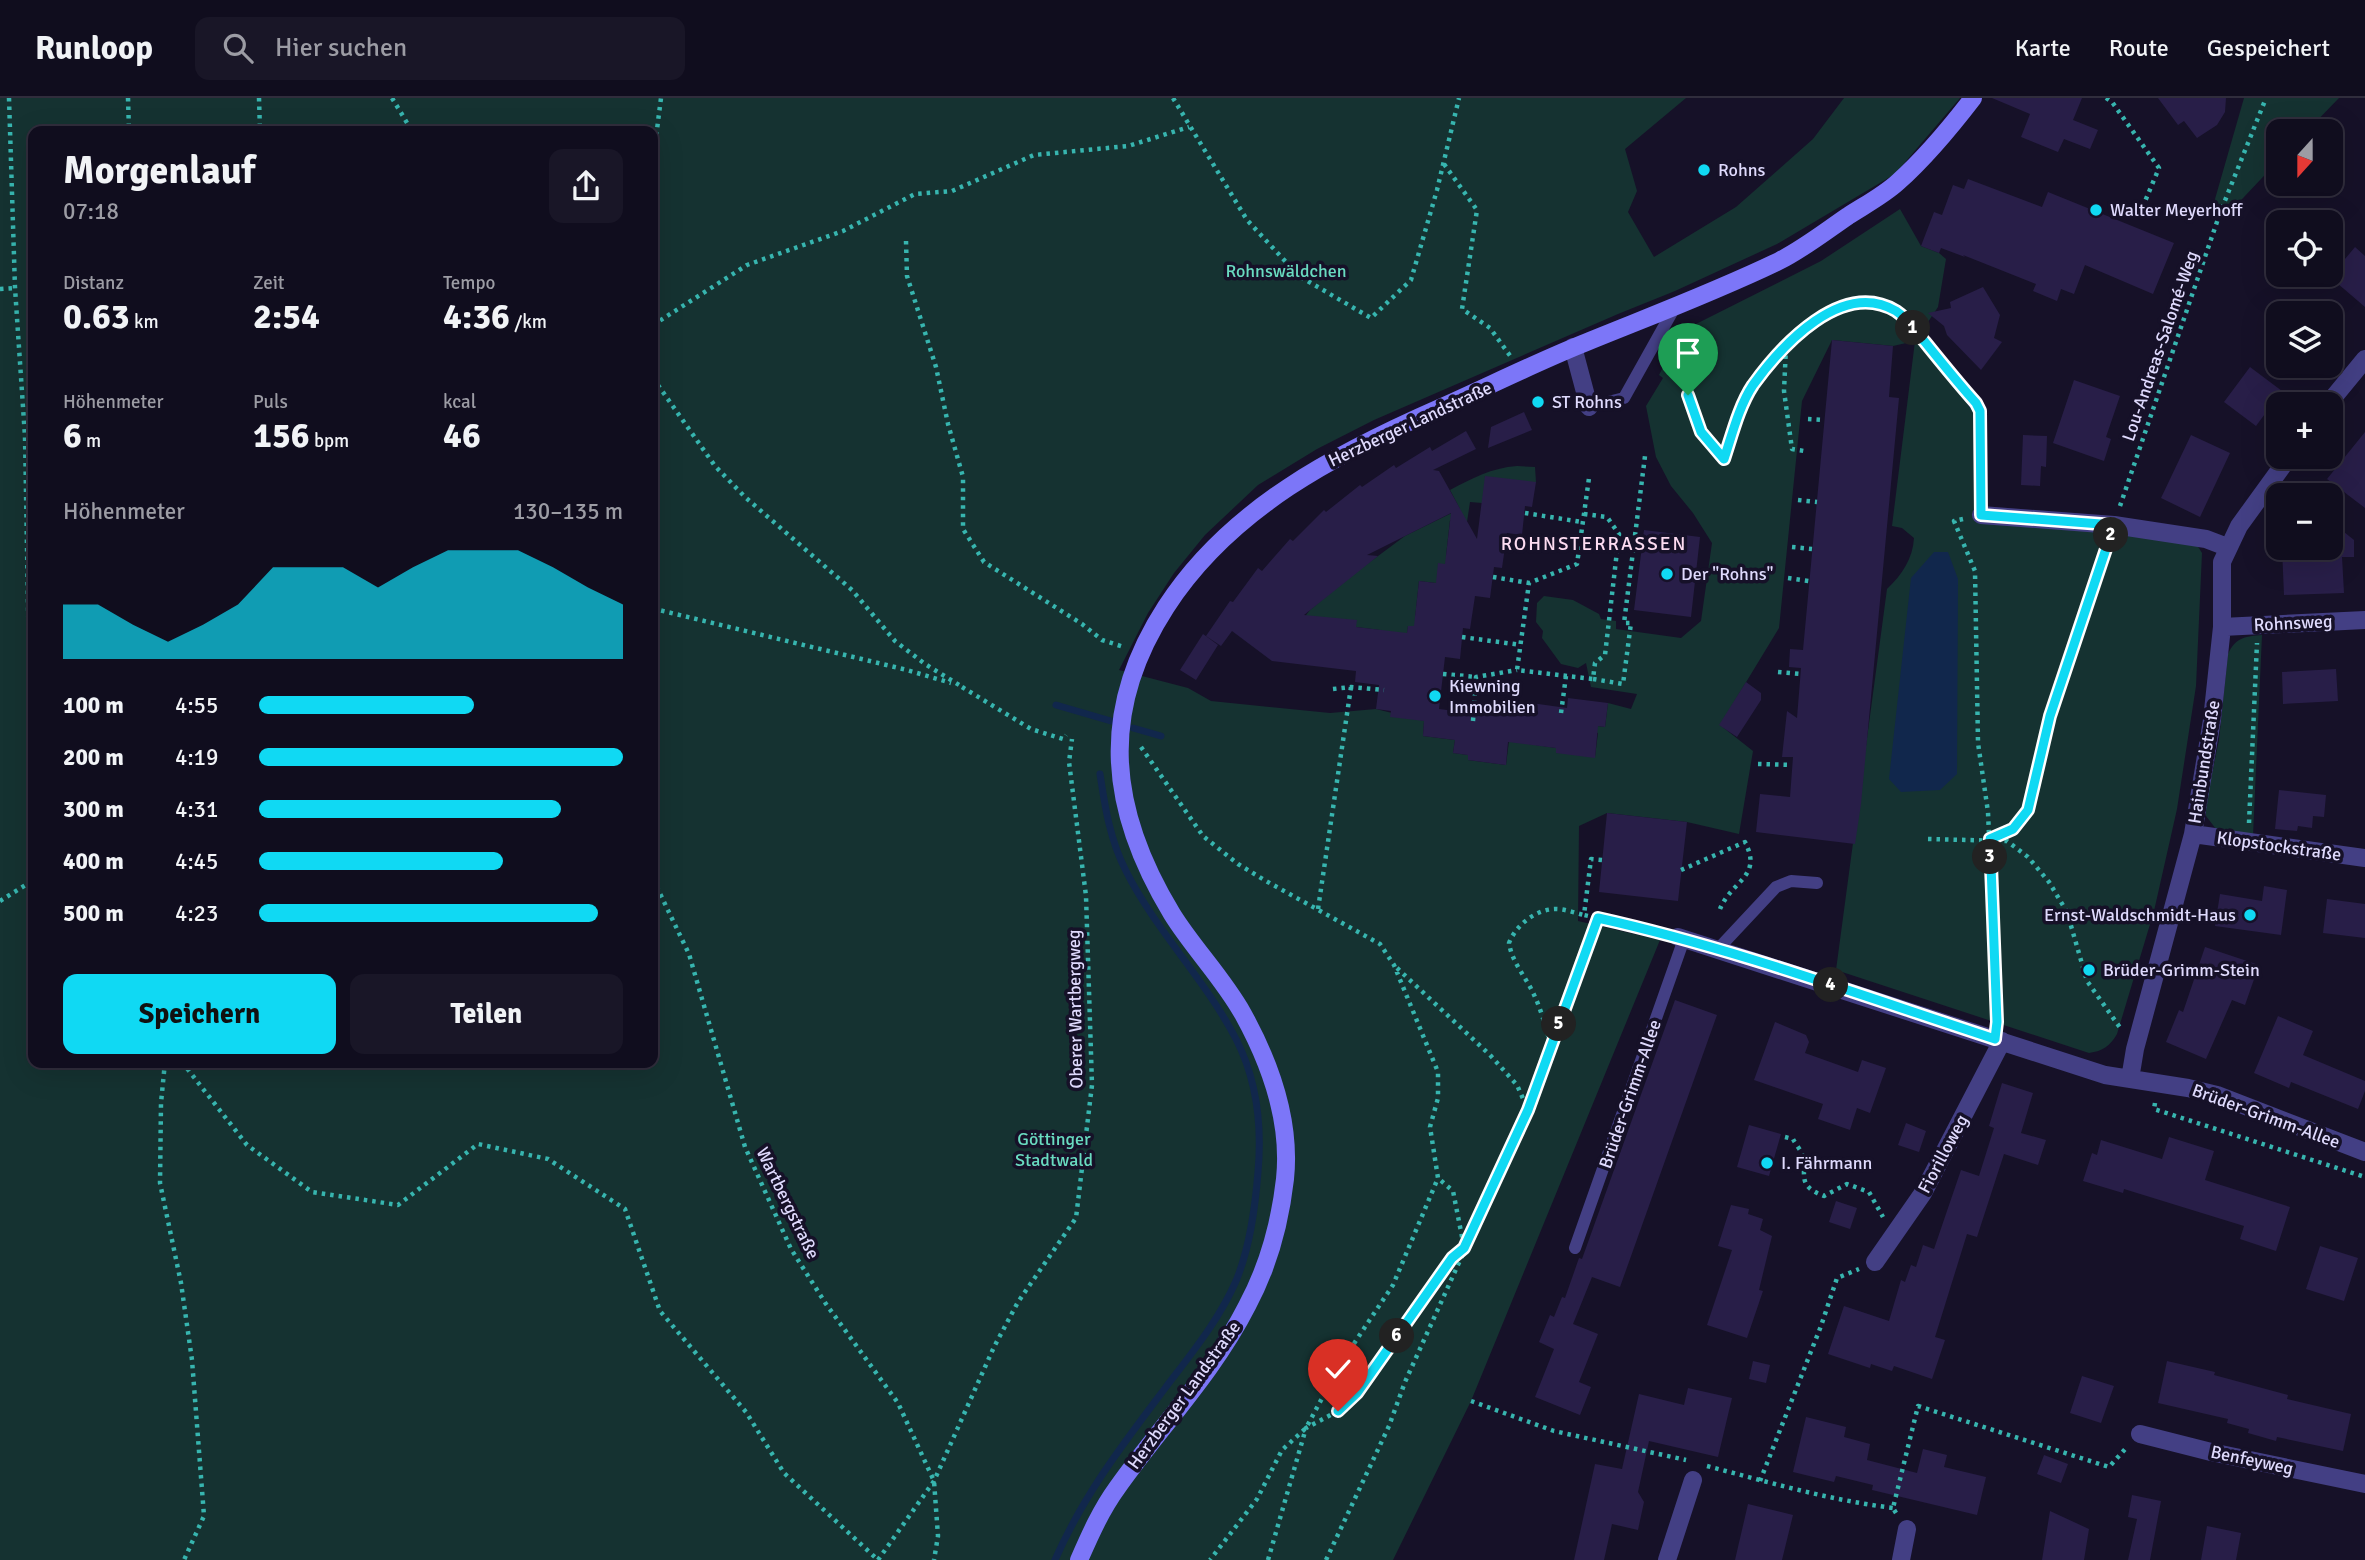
<!DOCTYPE html>
<html lang="de">
<head>
<meta charset="utf-8">
<style>
	body { margin:0; font-family:Signika,sans-serif; background:#191627; color:#f1f3f6; height:100vh; display:flex; flex-direction:column; font-size:26px; white-space:nowrap }
	* { box-sizing:border-box; margin:0 }
	p { font-size:23px; color:#9c9ca4 }
	.icon { flex:none; width:38px; height:38px; fill:none; stroke:currentColor; stroke-width:2; stroke-linecap:round; stroke-linejoin:round }
	.map { position:relative; flex:1; overflow:hidden }
	.details { position:absolute; left:28px; top:28px; width:630px; height:942px; display:flex; flex-direction:column; background:#100d1e; border-radius:14px; box-shadow:0 7px 28px #0002,0 0 0 2px #302d3c }
	.details>* { flex:none }
	.needle { width:46px; rotate:201deg }
	.fabs { position:absolute; left:2266px; top:21px; display:grid; gap:14px }
	.fabs a { display:grid; place-items:center; width:77px; height:77px; border-radius:14px; background:#100d1e; box-shadow:0 7px 28px #0002,0 0 0 2px #302d3c; font-size:35px }
	.pin { position:absolute; display:grid; place-items:center; width:60px; height:60px; color:#fff; margin:-72px -30px; border-radius:50% 50% 50% 0; rotate:-45deg; box-shadow:0 0 7px #0007 }
	.pin .icon { rotate:45deg }
	.km { position:absolute; width:35px; height:35px; margin:-18px; border-radius:50%; background:#222; color:#fff; font-size:19px; line-height:35px; text-align:center }
	.round { display:grid; place-items:center; flex:none; width:74px; height:74px; border-radius:14px; background:#191627 }
	.summary { display:flex; align-items:center; justify-content:space-between; height:119px; padding:0 35px }
	h1 { font-size:38px; font-weight:700; line-height:52px }
	.figures { display:grid; grid-template-columns:repeat(3,1fr); gap:10px; height:119px; padding:7px 35px }
	.figures div { display:grid; align-content:center }
	.figures b { font-size:35px; font-weight:700 }
	.figures small { font-size:19px; font-weight:400 }
	.figures p { font-size:19px }
	.chart { height:196px; padding:14px 35px }
	.chart p { display:flex; justify-content:space-between }
	.chart svg { width:100%; height:126px; margin-top:7px; fill:#10d9f3; opacity:.7 }
	.action { display:flex; gap:14px; margin-top:auto; padding:14px 35px }
	.action a { flex:1; height:80px; border-radius:14px; background:#10d9f3; color:#111; font-size:28px; font-weight:700; line-height:80px; text-align:center }
	.action a+a { background:#191627; color:#f1f3f6 }
	ul { padding:0 35px; list-style:none; font-size:23px }
	li { display:grid; grid-template-columns:112px 84px 1fr; align-items:center; height:52px }
	li i { height:18px; border-radius:9px; background:#10d9f3 }
	header { display:flex; align-items:center; gap:42px; box-sizing:border-box; height:98px; padding:0 35px; background:#100d1e; border-bottom:2px solid #302d3c }
	header strong { font-size:33px }
	nav { display:flex; gap:38px; margin-inline-start:auto; font-size:24px }
	.search { width:490px; height:63px; background:#191627; display:flex; align-items:center; gap:18px; box-sizing:border-box; padding:0 24px; border-radius:14px; color:#9c9ca4; font-size:26px }
	.map>svg:first-child { display:block }
	.green { fill:#153231; fill-rule:evenodd }
	.water { fill:#11274c }
	.lines { fill:none; stroke-linecap:round; stroke-linejoin:round }
	.stream { stroke:#11274c; stroke-width:7 }
	.building { fill:#281e48; fill-rule:evenodd }
	.path { stroke:#37b5af; stroke-width:4.5; stroke-dasharray:3.5 5; stroke-linecap:butt }
	.lane { stroke:#433f84; stroke-width:12 }
	.street { stroke:#433f84; stroke-width:18 }
	.secondary { stroke:#7c76f8; stroke-width:18 }
	.route-casing { stroke:#fff; stroke-width:14 }
	.route { stroke:#10d9f3; stroke-width:9 }
	.poi-dot { fill:#10d9f3; stroke:#161128; stroke-width:2.5 }
	.labels { text-anchor:middle; dominant-baseline:central; stroke-width:7; stroke-linejoin:round; paint-order:stroke }
	.poi-label { font-size:18px; fill:#dfdafd; stroke:#161128; text-anchor:start }
	.park-label { font-size:18px; fill:#69dbc0; stroke:#161128 }
	.street-label { font-size:18px; fill:#dfdafd; stroke:#161128 }
	.neighbourhood-label { font-size:19px; letter-spacing:2px; fill:#fddcf1; stroke:#161128 }
</style>
</head>
<body>
<header>
<strong>Runloop</strong>
<div class="search"><svg class="icon" aria-label="search" viewBox="0 0 24 24"><circle cx="10" cy="10" r="6"/><path d="M15 15l6 6"/></svg>Hier suchen</div>
<nav><a>Karte</a><a>Route</a><a>Gespeichert</a></nav>
</header>
<div class="map">
<svg width="2365" height="1462" viewBox="0 0 2365 1462">
	<rect width="100%" height="100%" fill="#161128"/>
	<!-- green -->
	<path class="green" d="M0 0H1686L1625 51 1637 93 1628 114 1654 159 1736 109 1813 41 1844 0H1960L1895 76 1777 146 1675 193 1618 216 1374 322 1317 351 1258 387 1205 437 1174 475 1148 515 1119 572 1188 590 1211 603 1330 615 1376 611 1424 623 1423 638 1455 642 1453 655 1468 657V662L1506 667 1509 643 1556 650 1595 659 1598 635 1590 634V627L1605 629 1608 605 1631 611 1637 596 1591 589 1586 565 1578 570 1561 566 1542 540 1543 533 1536 524 1537 505 1544 498 1573 502 1599 516 1601 521 1616 523V531L1681 540 1701 523 1712 445 1693 415 1671 388 1656 359 1646 308 1663 280 1659 277 1678 240 1694 227 1821 163 1900 111 1921 148 1939 155 1946 161 1938 209 1916 242 1973 309 1977 424 2113 432 2197 447 2202 455 2196 588 2177 711 2154 813 2117 936C2110 948 2103 953 2089 955L1836 872 1887 491C1902 477 1913 460 1914 440L1902 430 1892 428 1915 243 1893 248 1832 242 1802 303 1779 530 1720 627 1753 653 1739 736 1687 724 1607 715 1579 728 1578 823 1660 842 1471 1303 1393 1462H0ZM33 33H653V964H33Z
		M2244 0H2339L2307 33H2278V63L2227 117 2213 108Z
		M1517 368 1535 369 1536 384 1482 405 1470 404 1467 424 1450 422 1446 458 1453 459 1436 485 1419 483 1415 520 1421 529 1408 528 1404 566 1376 562 1380 532 1356 529 1284 546 1310 512 1351 478 1405 438 1460 411 1450 392C1473 380 1491 370 1517 368Z
		M2262 537 2253 738 2216 731 2206 718 2205 710 2219 642 2228 556C2235 540 2245 538 2262 537Z"/>
	<!-- water -->
	<path class="water" d="M1934 454H1948L1958 481 1957 676 1940 692 1901 694 1889 681 1911 480Z"/>
	<g class="lines">
		<!-- stream -->
		<path class="stream" d="M1056 607 1111 623
			M1133 630 1161 638
			M1055 1462C1084 1396 1123 1346 1166 1289 1191 1256 1219 1222 1236 1183 1250 1149 1255 1111 1258 1074 1262 1029 1257 982 1236 941 1205 881 1156 833 1126 773 1110 742 1105 709 1100 676"/>
	</g>
	<!-- building -->
	<path class="building" d="M1992 0H2082L2073 22 2098 32 2090 51 2064 41 2058 54 2021 39 2030 16Z
		M2158 0H2226L2225 14 2217 27 2197 40 2184 23 2178 27Z
		M1968 81 2042 109 2048 94 2174 145 2153 196 2085 167 2074 196 2061 191 2057 203 2033 193 2036 186 1963 157 1965 159 1941 150 1939 155 1921 148 1934 114 1942 117 1953 87 1964 91Z
		M2355 149 2365 158V209L2330 179Z
		M1983 189 2000 217 1994 240 2002 244 1981 272 1947 237 1944 228 1928 215 1951 210 1950 204Z
		M1832 242 1893 248 1889 299 1899 300 1861 706 1855 746 1756 734 1760 696 1790 699 1793 659H1782L1787 613 1797 620 1801 570 1789 569 1790 551 1803 552Z
		M2250 269 2282 293 2256 328 2224 304Z
		M2074 282 2120 298 2106 339 2111 341 2104 363 2053 345Z
		M1524 314 1532 332 1488 350 1491 329Z
		M1466 333 1476 351 1433 372 1439 373 1477 441 1485 378 1536 384 1532 409 1525 408 1522 437 1507 435 1502 470 1494 469 1490 500 1475 498 1470 531 1463 530 1460 561 1445 559 1439 611 1479 616V608L1514 612 1516 603 1567 610 1568 600 1608 605 1605 629 1598 628 1595 660 1556 655V650L1508 644 1506 667 1468 662V657L1453 655 1455 642 1423 638 1424 623 1390 619 1391 613 1376 611 1379 587 1355 584 1356 573 1272 563 1232 533 1221 548 1206 538 1230 503 1233 504 1258 470 1262 473 1290 441 1293 443 1324 412 1326 414 1360 387 1362 389 1394 367 1396 370 1430 349 1432 353ZM1451 415 1445 466 1438 465 1436 485 1419 483 1414 528H1408L1407 535 1356 529 1357 522 1304 517 1378 458 1367 457Z
		M2365 334V410L2327 381Z
		M2023 337 2047 338 2046 369 2041 368 2040 388 2021 387Z
		M2191 337 2230 355 2200 419 2161 400Z
		M1644 432 1700 439 1691 519 1634 512Z
		M2344 434 2354 442V459H2342L2344 495 2284 497 2282 450H2331V435Z
		M1203 536 1218 547 1196 582 1180 572Z
		M2336 571 2338 603 2283 606 2282 574Z
		M1746 584 1761 595V602L1737 639 1719 627Z
		M2279 692 2326 697 2324 719 2313 718 2312 730 2298 728 2297 733 2275 731Z
		M1607 715 1687 724 1678 803 1599 794Z
		M2264 788 2287 792 2281 837 2215 828 2220 796 2262 803Z
		M2327 801 2365 806V840L2323 835Z
		M2205 849 2259 867 2245 907 2232 902 2206 961 2166 944 2179 912 2183 914Z
		M1675 902 1717 917 1620 1189 1592 1179 1573 1226 1598 1236 1579 1284 1591 1289 1580 1317 1535 1299 1554 1251 1539 1244 1550 1217 1554 1219 1562 1199 1565 1200 1579 1160 1582 1161Z
		M2278 918 2313 933 2303 957 2365 983V993L2358 1011 2291 984 2289 990 2254 975Z
		M1775 924 1806 937 1809 944 1805 955 1858 974 1862 962 1886 970 1870 1015 1857 1010 1850 1032 1818 1021 1823 1006 1754 982Z
		M2002 985 2033 995 2021 1035 2046 1042 2038 1067 2004 1056 1977 1139 1967 1136 1935 1239 1945 1242 1932 1281 1894 1268 1892 1273 1871 1266 1870 1270 1828 1256 1844 1208 1889 1223 1901 1182 1905 1184 1911 1167 1916 1169 1923 1147 1934 1151 1961 1072 1979 1078 1994 1030 1989 1028Z
		M1906 1025 1926 1033 1919 1054 1898 1047Z
		M1749 1027 1781 1036 1769 1078 1737 1069Z
		M2169 1039 2214 1053 2205 1082 2290 1109 2276 1153 2240 1141 2244 1128 2124 1091 2123 1095 2083 1083 2092 1055 2097 1057 2101 1042 2162 1061Z
		M1836 1103 1857 1110 1850 1131 1829 1124Z
		M1731 1107 1749 1111 1748 1116 1763 1121 1760 1132 1772 1138 1759 1192 1763 1193 1747 1240 1707 1227 1732 1152 1718 1148Z
		M2320 1148 2358 1160 2344 1203 2306 1191Z
		M1753 1263 1770 1267 1766 1285 1749 1281Z
		M2167 1263 2215 1274 2214 1277 2288 1297 2287 1301 2351 1316 2343 1353 2277 1339 2276 1343 2248 1335 2249 1331 2227 1325 2228 1321 2158 1305Z
		M2082 1278 2114 1288 2101 1325 2070 1315Z
		M1688 1290 1732 1300 1718 1359 1649 1343 1638 1394 1644 1404 1638 1432 1612 1426 1604 1462H1574L1595 1366 1622 1371 1639 1296 1684 1307Z
		M1806 1319 1846 1329 1844 1339 1870 1346 1867 1362 1917 1375 1923 1351 1947 1357 1944 1369 1986 1379 1977 1417 1872 1392 1873 1387 1836 1378 1834 1384 1793 1374Z
		M2044 1357 2068 1366 2061 1385 2037 1376Z
		M2132 1397 2161 1403 2150 1462H2128L2137 1421 2128 1419Z
		M1748 1406 1793 1417 1782 1462H1735Z
		M2050 1413 2089 1431 2084 1462H2042Z
		M2207 1428 2241 1435 2236 1462H2201Z"/>
	<g class="lines">
		<!-- path -->
		<path class="path" d="M9 0 15 190 25 339 33 784
			M128 0 129 33
			M259 0 260 33
			M392 0 412 33
			M1173 0 1247 122 1299 178 1371 220 1411 182 1437 92 1459 0
			M2106 0 2112 4 2159 70 2138 120
			M653 63 661 0
			M1444 66 1477 112 1462 211 1490 230 1511 259
			M906 143 907 178 936 269 948 326 963 379V431L984 464 1082 526 1102 542 1124 549
			M0 191 15 190
			M653 227 747 167 843 133 915 96 952 93 1034 57 1128 48 1189 29
			M1681 232C1692 288 1679 314 1724 361 1732 337 1739 313 1751 291 1756 282 1764 274 1771 266 1797 234 1837 193 1883 207 1909 214 1939 261 1957 283
			M1786 249 1784 293 1792 351 1804 353
			M653 280 715 368 745 399 852 492 895 543 925 566 964 590
			M1808 321 1824 322
			M1798 402 1817 404
			M2120 408 2220 115 2266 0
			M1525 415 1582 424
			M1584 416 1607 419 1619 436 1605 557 1595 565 1593 581 1517 572 1529 485 1577 466 1589 380
			M1963 421 1954 423 1975 473 1978 645 1988 714 1997 921
			M1792 449 1812 451
			M1493 479 1529 485
			M1788 480 1809 483
			M653 514 659 512 907 572 951 585
			M1462 539 1521 547
			M1778 574 1801 576
			M1443 576 1476 579
			M1593 581 1623 586 1631 525H1624L1645 358
			M962 589 1031 631 1063 641 1066 637
			M1333 591 1351 589 1384 592
			M1561 615 1566 578
			M1473 623 1476 579 1517 572
			M1141 649 1203 738 1238 766 1266 783 1380 846 1394 867 1438 974V1000L1430 1029 1438 1080 1393 1187 1341 1265 1306 1330 1282 1352 1257 1401 1210 1462
			M1758 666 1792 667
			M2249 725 2257 545
			M1928 741 2007 743 2028 759 2049 784 2067 814 2087 883 2121 931
			M1990 741 2013 731 2028 712 2050 619 2108 446
			M1602 762 1591 761 1584 817 1661 834
			M1681 772 1745 744C1763 779 1732 782 1720 811
			M653 781 689 856 745 1049 791 1151 826 1206 898 1305 934 1383 938 1438 934 1462
			M0 803 32 783
			M1318 811 1351 589
			M1397 870 1490 957 1517 987 1528 1012
			M1551 947C1546 931 1542 914 1535 899 1527 880 1512 865 1509 845 1516 827 1536 811 1556 811 1565 811 1575 815 1584 817
			M165 964 161 1005 160 1085 181 1185 192 1262 204 1418 184 1462
			M182 964 247 1047 312 1094 398 1107 478 1046 548 1061 625 1111 660 1213 746 1314 784 1375 878 1462
			M2155 1005 2154 1011 2365 1079
			M1785 1039 1793 1041C1795 1045 1800 1051 1802 1056 1808 1077 1795 1087 1824 1098L1847 1086 1869 1094 1883 1119
			M1471 1303 1554 1333 1686 1362
			M1707 1368C1768 1384 1829 1402 1893 1410
			M1760 1383 1821 1228 1837 1180 1859 1171
			M1896 1415 1893 1410 1918 1308 2109 1369 2127 1349
			M878 1462 934 1383 994 1249 1018 1204 1076 1120 1092 987 1086 798 1069 664 1072 641
			M1268 1462 1306 1330 1338 1313 1357 1295 1452 1160 1464 1149 1453 1093 1438 1080
			M1326 1462 1389 1328 1405 1284 1528 1012 1598 820"/>
		<!-- lane -->
		<path class="lane" d="M1967 295 1980 313 1981 417
			M1589 309 1624 300 1676 207
			M1719 850 1776 789 1791 783 1817 785
			M1575 1150 1684 841"/>
		<!-- street -->
		<path class="street" d="M1573 249 1589 309
			M2328 306 2365 261
			M1981 417 2114 427 2206 441 2227 449
			M2222 529 2365 522
			M2193 736 2365 760
			M1678 839 2105 977 2188 990 2217 997 2365 1054
			M2130 981 2135 951 2193 736 2212 622 2222 529V464L2239 428 2289 359
			M1875 1164 1923 1095 2002 943
			M2140 1336 2211 1354 2365 1386
			M1667 1462 1693 1382
			M1901 1462 1907 1431"/>
		<!-- secondary -->
		<path class="secondary" d="M1079 1462C1090 1437 1101 1412 1117 1390 1160 1329 1213 1275 1247 1208 1268 1169 1280 1125 1285 1081 1291 1024 1270 965 1243 916 1223 880 1193 850 1172 816 1109 712 1098 614 1166 509 1230 410 1337 355 1442 309 1489 288 1535 265 1582 246 1648 219 1715 194 1779 163 1803 151 1826 133 1848 118 1865 107 1884 97 1898 84 1926 59 1950 30 1973 0"/>
	</g>
	<g class="lines">
		<defs>
			<path id="route" d="M1338 1313 1357 1295 1452 1160 1464 1150 1528 1012 1598 820C1733 850 1863 898 1995 941L1997 924 1990 741 2013 731 2028 712 2050 618 2114 427 1981 417 1980 313 1976 305C1958 285 1942 265 1925 244 1916 234 1907 220 1896 213 1842 181 1782 247 1753 287 1739 308 1732 337 1724 361L1701 334 1688 297"/>
		</defs>
		<!-- route casing -->
		<use href="#route" class="route-casing"/>
		<!-- route -->
		<use href="#route" class="route"/>
	</g>
	<!-- markers -->
	<g class="poi-dot">
		<circle cx="1704" cy="72" r="7"/>
		<circle cx="2096" cy="112" r="7"/>
		<circle cx="1538" cy="304" r="7"/>
		<circle cx="1667" cy="476" r="7"/>
		<circle cx="1435" cy="598" r="7"/>
		<circle cx="2250" cy="817" r="7"/>
		<circle cx="2089" cy="872" r="7"/>
		<circle cx="1767" cy="1065" r="7"/>
	</g>
	<g class="labels">
		<!-- poi labels -->
		<g class="poi-label">
			<text x="1718" y="72">Rohns</text>
			<text x="2110" y="112">Walter Meyerhoff</text>
			<text x="1552" y="304">ST Rohns</text>
			<text x="1681" y="476">Der "Rohns"</text>
			<text x="1449" y="588">Kiewning<tspan x="1449" dy="21">Immobilien</tspan></text>
			<text x="2236" y="817" text-anchor="end">Ernst-Waldschmidt-Haus</text>
			<text x="2103" y="872">Brüder-Grimm-Stein</text>
			<text x="1781" y="1065">I. Fährmann</text>
		</g>
		<!-- park labels -->
		<g class="park-label">
			<text x="1286" y="173">Rohnswäldchen</text>
			<text x="1054" y="1041">Göttinger<tspan x="1054" dy="21">Stadtwald</tspan></text>
		</g>
		<!-- street labels -->
		<g class="street-label">
			<text transform="translate(2160 248) rotate(-71)">Lou-Andreas-Salomé-Weg</text>
			<text transform="translate(1410 326) rotate(-25)">Herzberger Landstraße</text>
			<text transform="translate(2293 525) rotate(-3)">Rohnsweg</text>
			<text transform="translate(2204 664) rotate(-81)">Hainbundstraße</text>
			<text transform="translate(2279 748) rotate(8)">Klopstockstraße</text>
			<text transform="translate(1075 911) rotate(-91)">Oberer Wartbergweg</text>
			<text transform="translate(1630 996) rotate(-71)">Brüder-Grimm-Allee</text>
			<text transform="translate(2266 1018) rotate(20)">Brüder-Grimm-Allee</text>
			<text transform="translate(1943 1056) rotate(-62)">Fiorilloweg</text>
			<text transform="translate(788 1105) rotate(64)">Wartbergstraße</text>
			<text transform="translate(1184 1297) rotate(-54)">Herzberger Landstraße</text>
			<text transform="translate(2252 1362) rotate(12)">Benfeyweg</text>
		</g>
		<!-- neighbourhood labels -->
		<g class="neighbourhood-label">
			<text x="1594" y="446">ROHNSTERRASSEN</text>
		</g>
	</g>
</svg>
<div class="fabs">
<a><svg class="needle" viewBox="-14 -14 28 28"><path d="M0-13l5 13h-10z" fill="#e53935"/><path d="M0 13l5-13h-10z" fill="#9c9ca4"/></svg></a>
<a><svg class="icon" aria-label="locate" viewBox="0 0 24 24"><circle cx="12" cy="12" r="6"/><path d="M12 2v4M12 18v4M2 12h4M18 12h4"/></svg></a>
<a><svg class="icon" aria-label="layers" viewBox="0 0 24 24"><path d="M12 4l9 5-9 5-9-5zM3 14l9 5 9-5"/></svg></a>
<a>+</a>
<a>−</a>
</div>
<div class="pin" style="left:1688px;top:297px;background:#1e9e55"><svg class="icon" aria-label="arrive" viewBox="0 0 24 24"><path d="M6 21V4h12l-3 4 3 4H6"/></svg></div>
<div class="pin" style="left:1338px;top:1313px;background:#d93025"><svg class="icon" aria-label="check" viewBox="0 0 24 24"><path d="M5 12l5 5 9-10"/></svg></div>
<b class="km" style="left:1913px;top:230px">1</b>
<b class="km" style="left:2111px;top:437px">2</b>
<b class="km" style="left:1990px;top:759px">3</b>
<b class="km" style="left:1831px;top:887px">4</b>
<b class="km" style="left:1559px;top:926px">5</b>
<b class="km" style="left:1397px;top:1238px">6</b>
<section class="details">
<div class="summary"><div><h1>Morgenlauf</h1><p>07:18</p></div><a class="round"><svg class="icon" aria-label="share" viewBox="0 0 24 24"><path d="M12 15V3M7 8l5-5 5 5M5 13v7h14v-7"/></svg></a></div>
<div class="figures">
<div><p>Distanz</p><b>0.63<small> km</small></b></div>
<div><p>Zeit</p><b>2:54</b></div>
<div><p>Tempo</p><b>4:36<small> /km</small></b></div>
</div>
<div class="figures">
<div><p>Höhenmeter</p><b>6<small> m</small></b></div>
<div><p>Puls</p><b>156<small> bpm</small></b></div>
<div><p>kcal</p><b>46</b></div>
</div>
<div class="chart"><p><span>Höhenmeter</span>130–135 m</p>
<svg viewBox="0 0 160 44" preserveAspectRatio="none"><path d="M0 44V25L10 25L20 32L30 38L40 32L50 25L60 12L70 12L80 12L90 19L100 12L110 6L120 6L130 6L140 12L150 19L160 25V44z"/></svg>
</div>
<ul>
<li><b>100 m</b>4:55<i style="width:59%"></i></li>
<li><b>200 m</b>4:19<i style="width:100%"></i></li>
<li><b>300 m</b>4:31<i style="width:83%"></i></li>
<li><b>400 m</b>4:45<i style="width:67%"></i></li>
<li><b>500 m</b>4:23<i style="width:93%"></i></li>
</ul>
<div class="action"><a>Speichern</a><a>Teilen</a></div>
</section>
</div>
</body>
</html>
